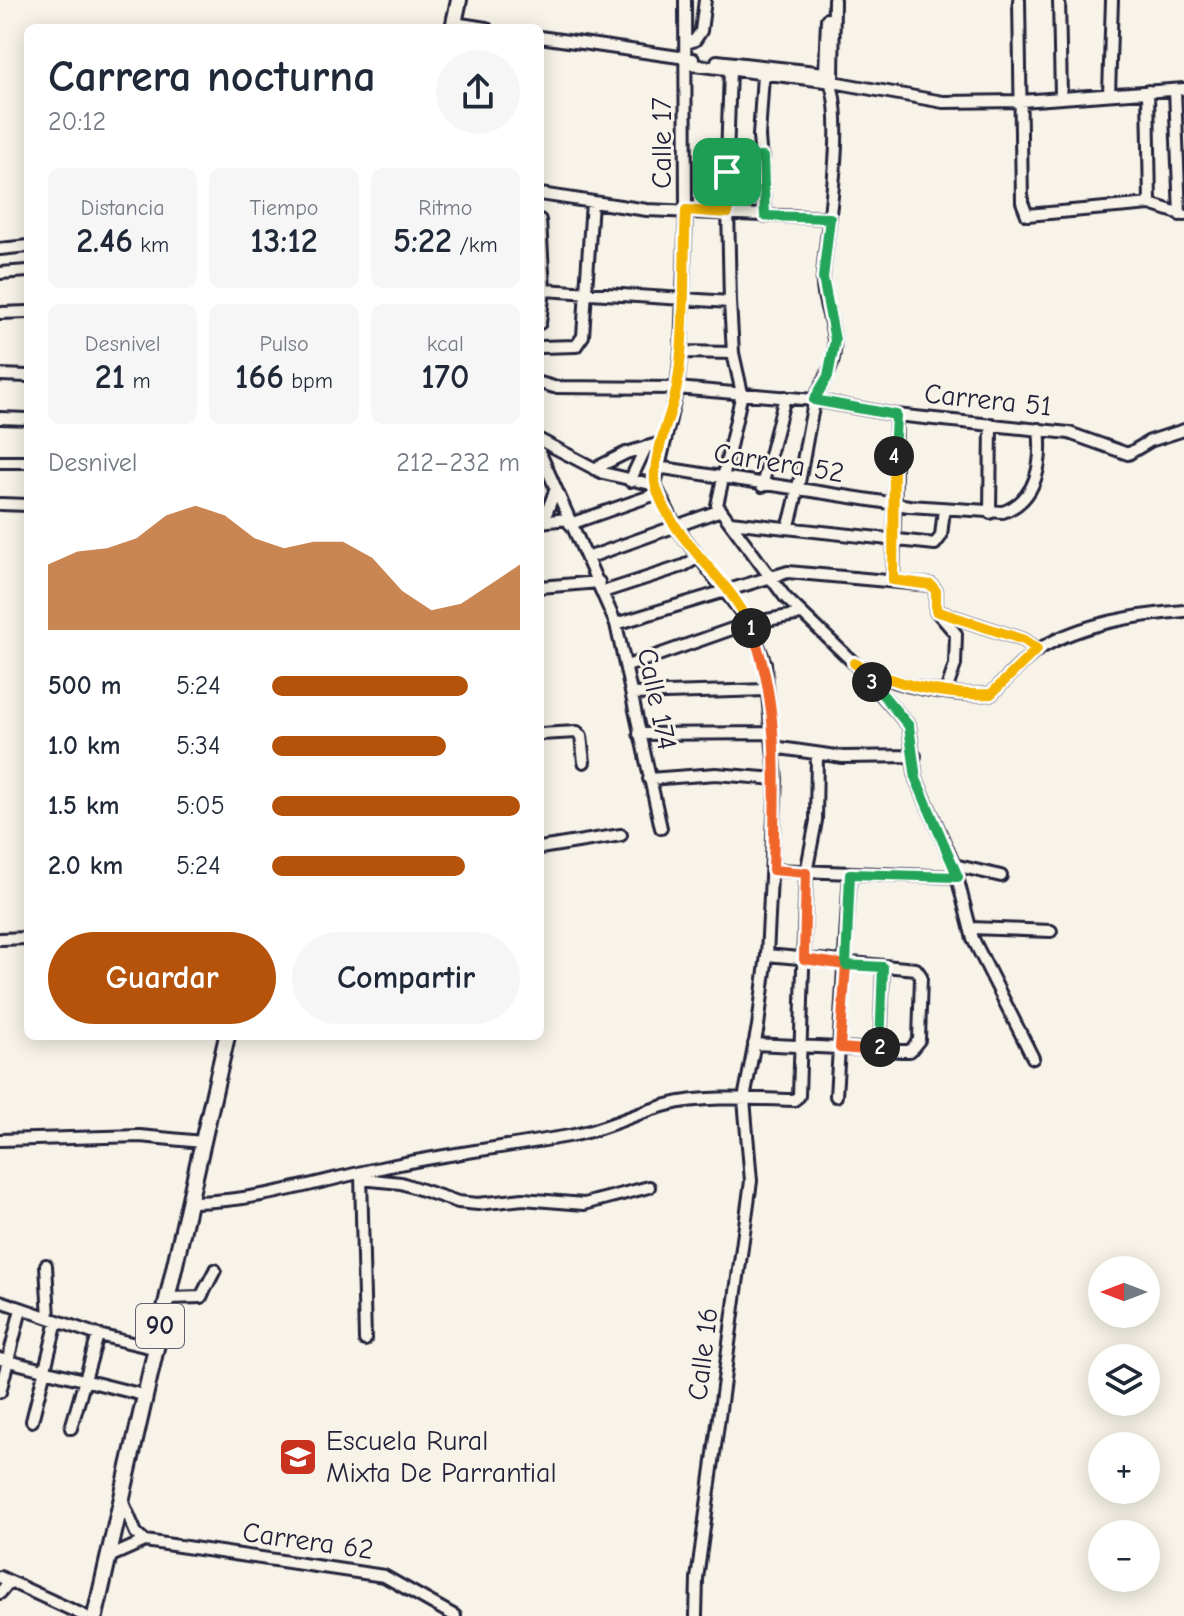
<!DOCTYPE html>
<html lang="es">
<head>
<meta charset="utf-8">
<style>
	body { margin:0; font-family:"Comic Neue",sans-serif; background:#f6f6f7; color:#1f2937; height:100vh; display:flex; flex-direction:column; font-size:30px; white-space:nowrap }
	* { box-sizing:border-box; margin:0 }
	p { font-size:26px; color:#747a83 }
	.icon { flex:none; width:44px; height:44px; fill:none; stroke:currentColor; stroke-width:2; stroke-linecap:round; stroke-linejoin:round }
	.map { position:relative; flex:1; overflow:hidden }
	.details { position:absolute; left:24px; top:24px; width:520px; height:1016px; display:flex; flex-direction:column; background:#fff; border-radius:12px; box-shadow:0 4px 20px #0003 }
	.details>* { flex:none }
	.needle { width:52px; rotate:270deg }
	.tools { position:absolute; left:1088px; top:1256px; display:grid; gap:16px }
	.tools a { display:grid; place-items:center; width:72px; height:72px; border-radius:50%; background:#fff; box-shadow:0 4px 20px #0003; font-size:40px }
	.pin { position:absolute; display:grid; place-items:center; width:68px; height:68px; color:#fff; margin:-34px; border-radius:16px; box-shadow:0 4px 12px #0006 }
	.km { position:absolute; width:40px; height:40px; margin:-20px; border-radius:50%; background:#222; color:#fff; font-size:22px; line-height:40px; text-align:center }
	.round { display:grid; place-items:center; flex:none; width:84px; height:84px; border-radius:42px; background:#f6f6f7 }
	.overview { display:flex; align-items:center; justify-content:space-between; height:136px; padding:0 24px }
	h1 { font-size:44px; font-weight:800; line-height:60px }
	.metrics { display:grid; grid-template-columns:repeat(3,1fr); gap:12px; height:136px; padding:8px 24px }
	.metrics div { display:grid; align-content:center; border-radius:12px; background:#f6f6f7; text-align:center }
	.metrics b { font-size:34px; font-weight:800 }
	.metrics small { font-size:22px; font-weight:400 }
	.metrics p { font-size:22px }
	.chart { height:224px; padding:16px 24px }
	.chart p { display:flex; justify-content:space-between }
	.chart svg { width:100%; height:144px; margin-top:8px; fill:#b45309; opacity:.7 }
	.button { display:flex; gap:16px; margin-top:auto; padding:16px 24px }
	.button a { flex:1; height:92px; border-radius:48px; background:#b45309; color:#fff; font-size:32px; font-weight:800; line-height:92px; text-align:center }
	.button a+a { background:#f6f6f7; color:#1f2937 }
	ul { padding:0 24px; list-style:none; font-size:26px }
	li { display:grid; grid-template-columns:128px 96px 1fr; align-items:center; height:60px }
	li i { height:20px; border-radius:10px; background:#b45309 }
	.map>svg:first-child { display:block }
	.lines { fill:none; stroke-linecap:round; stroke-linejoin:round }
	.minor-casing { stroke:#22223b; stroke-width:16 }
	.highway-casing { stroke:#22223b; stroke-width:20 }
	.minor { stroke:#f7f3e8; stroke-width:10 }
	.highway { stroke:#f7f3e8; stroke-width:14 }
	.split-1-casing { stroke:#fff; stroke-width:16 }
	.split-2-casing { stroke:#fff; stroke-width:16 }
	.split-3-casing { stroke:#fff; stroke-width:16 }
	.split-4-casing { stroke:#fff; stroke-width:16 }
	.split-5-casing { stroke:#fff; stroke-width:16 }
	.split-1 { stroke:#f5b400; stroke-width:10 }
	.split-2 { stroke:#f0652b; stroke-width:10 }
	.split-3 { stroke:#22a559; stroke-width:10 }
	.split-4 { stroke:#f5b400; stroke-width:10 }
	.split-5 { stroke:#22a559; stroke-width:10 }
	.labels { text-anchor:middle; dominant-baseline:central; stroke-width:6; stroke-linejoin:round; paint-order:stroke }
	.shield { fill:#f7f3e8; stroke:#62616f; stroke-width:2 }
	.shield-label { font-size:26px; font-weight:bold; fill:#22223b }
	.street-label { font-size:28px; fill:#22223b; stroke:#f7f3e8 }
	.poi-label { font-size:28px; fill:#22223b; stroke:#f7f3e8; text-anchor:start }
</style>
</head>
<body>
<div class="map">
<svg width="1184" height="1616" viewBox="0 0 1184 1616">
	<rect width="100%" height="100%" fill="#f7f3e8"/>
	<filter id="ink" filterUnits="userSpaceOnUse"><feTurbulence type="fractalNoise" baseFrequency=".0125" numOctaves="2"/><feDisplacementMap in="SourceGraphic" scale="16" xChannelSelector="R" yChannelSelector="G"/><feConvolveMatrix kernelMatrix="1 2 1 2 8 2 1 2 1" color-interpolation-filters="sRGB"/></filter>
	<g filter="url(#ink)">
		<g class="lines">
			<defs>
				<path id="minor" d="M685 0 686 210 681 352 677 388 655 485 676 527 749 623 765 663 776 779 767 955 758 1026 744 1099 751 1181 697 1579 696 1616
					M1019 0 1022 202 1027 215 1150 204 1184 215
					M1059 0 1061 96
					M454 23 486 28
					M540 37 693 59
					M687 43 695 40 701 31 705 0
					M687 60 694 65 833 82 943 102 1021 101 1184 89
					M717 61 825 73
					M730 70 727 158 730 302 733 353 742 393 717 505 785 597 854 663 909 726 916 779 954 865 973 939 1033 1058
					M825 73 827 19
					M763 75 759 136 765 216
					M833 82 834 0
					M1175 90 1180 215
					M1148 91 1150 204
					M1109 94 1112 0
					M727 158 763 157
					M540 194 647 210 830 218
					M540 220 544 290 540 323
					M0 249 28 246
					M0 273 28 271
					M544 290 730 302
					M0 313 28 312
					M540 347 576 346 583 336 592 202
					M681 352 733 353
					M0 375 28 376
					M540 383 554 387 677 388 814 400 896 415 1069 433 1128 454 1150 441 1184 430
					M0 418 28 419
					M540 440 603 473 655 485
					M540 453 616 624 661 828
					M0 462H28
					M657 467 909 506 1003 512C1037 500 1043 462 1039 429
					M594 469 626 453 661 443
					M630 481 646 447
					M762 486 785 397
					M0 504 28 505
					M990 513 991 424
					M540 522 567 519
					M543 522 555 491
					M730 522 935 544 941 536 944 509
					M570 524 659 493
					M788 528C801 487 804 446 814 404 817 388 830 376 833 359 839 329 821 305 823 276 826 233 850 104 825 73
					M587 558 721 510
					M893 580 896 415
					M540 587 599 582
					M603 592 683 566 699 557
					M938 613 956 634 955 665 946 691
					M616 624 788 572 931 585 936 591V611L1024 640 1037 649
					M627 666 749 623 801 614
					M863 668C900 688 950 696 991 694 1003 683 1028 655 1041 648 1083 623 1137 615 1184 611
					M632 694 767 690
					M540 734 577 732 581 736 584 762
					M639 734 771 733
					M773 747 843 757 915 756
					M649 779 716 774 776 779
					M540 848 621 835
					M954 865 1001 876
					M773 870 958 877
					M970 928 1051 931
					M0 939 28 938
					M754 1044 902 1051H910L919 1040 921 976 916 969 767 955
					M880 1051 883 967
					M836 1096 850 874
					M0 1140 140 1136 202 1142
					M361 1174 365 1340
					M361 1179 401 1183 458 1202 478 1204 523 1199 584 1204 649 1187
					M192 1202C255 1202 316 1182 376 1169 442 1154 509 1147 574 1135 607 1129 635 1113 667 1105 704 1095 756 1099 794 1100L799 1096 806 873 816 821 817 755
					M46 1265 49 1318
					M170 1298 201 1297 215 1270
					M0 1301 98 1335 153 1348
					M0 1359 143 1395
					M0 1392 21 1309
					M32 1421 57 1321
					M71 1428 98 1335
					M121 1498 136 1533 145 1541
					M109 1557 145 1541 384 1576 455 1616
					M0 1577 85 1616
					M0 1593 9 1582"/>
				<path id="highway" d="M453 28 459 0
					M95 1616 227 1036"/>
			</defs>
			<!-- minor casing -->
			<use href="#minor" class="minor-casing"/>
			<!-- highway casing -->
			<use href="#highway" class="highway-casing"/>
			<!-- minor -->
			<use href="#minor" class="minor"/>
			<!-- highway -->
			<use href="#highway" class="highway"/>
		</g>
	</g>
	<g class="lines" filter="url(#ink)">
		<defs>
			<path id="split-1" d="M727 172 728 213 686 210C683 265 686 333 677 386 673 412 649 463 656 487 673 543 729 576 751 628"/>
			<path id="split-2" d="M751 628C781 703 775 790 773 870L806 873 804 959 846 965 840 1048 880 1051V1047"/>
			<path id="split-3" d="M872 682 909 726 916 779 958 877 850 874 846 965 883 967 880 1047"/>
			<path id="split-4" d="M872 682 854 663C895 685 945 696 991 694L1037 649 1024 640 936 611V591L931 585 893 580 894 456"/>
			<path id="split-5" d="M727 172V158L763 157 765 216 830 218 823 278 835 340 828 376 814 400 896 415 894 456"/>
		</defs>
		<!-- split-1 casing -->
		<use href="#split-1" class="split-1-casing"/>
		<!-- split-2 casing -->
		<use href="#split-2" class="split-2-casing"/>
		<!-- split-3 casing -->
		<use href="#split-3" class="split-3-casing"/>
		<!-- split-4 casing -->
		<use href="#split-4" class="split-4-casing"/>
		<!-- split-5 casing -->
		<use href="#split-5" class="split-5-casing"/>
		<!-- split-1 -->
		<use href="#split-1" class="split-1"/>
		<!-- split-2 -->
		<use href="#split-2" class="split-2"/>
		<!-- split-3 -->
		<use href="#split-3" class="split-3"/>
		<!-- split-4 -->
		<use href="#split-4" class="split-4"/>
		<!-- split-5 -->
		<use href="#split-5" class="split-5"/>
	</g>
	<!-- icons -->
	<defs>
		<symbol id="school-square" viewBox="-11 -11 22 22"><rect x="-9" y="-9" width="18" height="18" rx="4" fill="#c8321e" stroke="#f7f3e8"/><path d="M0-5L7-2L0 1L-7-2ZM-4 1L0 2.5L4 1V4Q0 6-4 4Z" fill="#fff"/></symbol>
	</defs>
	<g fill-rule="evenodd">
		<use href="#school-square" x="276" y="1435" width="44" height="44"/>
	</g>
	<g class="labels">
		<!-- shield labels -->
		<rect class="shield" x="136" y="1304" width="48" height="44" rx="6"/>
		<g class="shield-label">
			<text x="160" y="1326">90</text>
		</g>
		<!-- street labels -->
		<g class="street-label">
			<text transform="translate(662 143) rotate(-90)">Calle 17</text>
			<text transform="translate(988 400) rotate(6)">Carrera 51</text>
			<text transform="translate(779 463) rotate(9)">Carrera 52</text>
			<text transform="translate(657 699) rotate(78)">Calle 174</text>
			<text transform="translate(703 1354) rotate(-83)">Calle 16</text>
			<text transform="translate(308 1541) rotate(8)">Carrera 62</text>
		</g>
		<!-- poi labels -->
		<g class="poi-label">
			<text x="326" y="1441">Escuela Rural<tspan x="326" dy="32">Mixta De Parrantial</tspan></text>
		</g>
	</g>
</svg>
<div class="tools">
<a><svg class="needle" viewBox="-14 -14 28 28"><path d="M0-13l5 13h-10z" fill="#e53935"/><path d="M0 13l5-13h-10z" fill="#747a83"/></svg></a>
<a><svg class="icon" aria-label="layers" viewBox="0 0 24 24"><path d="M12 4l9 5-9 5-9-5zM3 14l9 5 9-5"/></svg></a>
<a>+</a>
<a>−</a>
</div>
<div class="pin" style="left:727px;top:172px;background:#1e9e55"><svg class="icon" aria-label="arrive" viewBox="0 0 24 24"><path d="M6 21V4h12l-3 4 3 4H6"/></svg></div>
<b class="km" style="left:751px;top:628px">1</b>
<b class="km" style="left:880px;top:1047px">2</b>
<b class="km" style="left:872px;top:682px">3</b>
<b class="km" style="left:894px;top:456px">4</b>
<section class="details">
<div class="overview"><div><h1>Carrera nocturna</h1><p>20:12</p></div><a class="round"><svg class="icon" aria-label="share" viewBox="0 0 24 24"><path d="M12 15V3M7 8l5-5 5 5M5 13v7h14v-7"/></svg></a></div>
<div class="metrics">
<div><p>Distancia</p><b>2.46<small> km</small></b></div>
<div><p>Tiempo</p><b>13:12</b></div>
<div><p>Ritmo</p><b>5:22<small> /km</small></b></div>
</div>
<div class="metrics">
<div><p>Desnivel</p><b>21<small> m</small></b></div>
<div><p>Pulso</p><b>166<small> bpm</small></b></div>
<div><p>kcal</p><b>170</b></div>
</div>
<div class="chart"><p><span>Desnivel</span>212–232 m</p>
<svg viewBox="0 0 160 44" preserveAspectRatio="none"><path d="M0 44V24L10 20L20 19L30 16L40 9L50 6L60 9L70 16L80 19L90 17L100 17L110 22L120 32L130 38L140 36L150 30L160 24V44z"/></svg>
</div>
<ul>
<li><b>500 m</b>5:24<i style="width:79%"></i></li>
<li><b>1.0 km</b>5:34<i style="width:70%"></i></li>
<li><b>1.5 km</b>5:05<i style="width:100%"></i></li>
<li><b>2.0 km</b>5:24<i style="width:78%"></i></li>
</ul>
<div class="button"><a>Guardar</a><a>Compartir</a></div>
</section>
</div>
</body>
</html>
